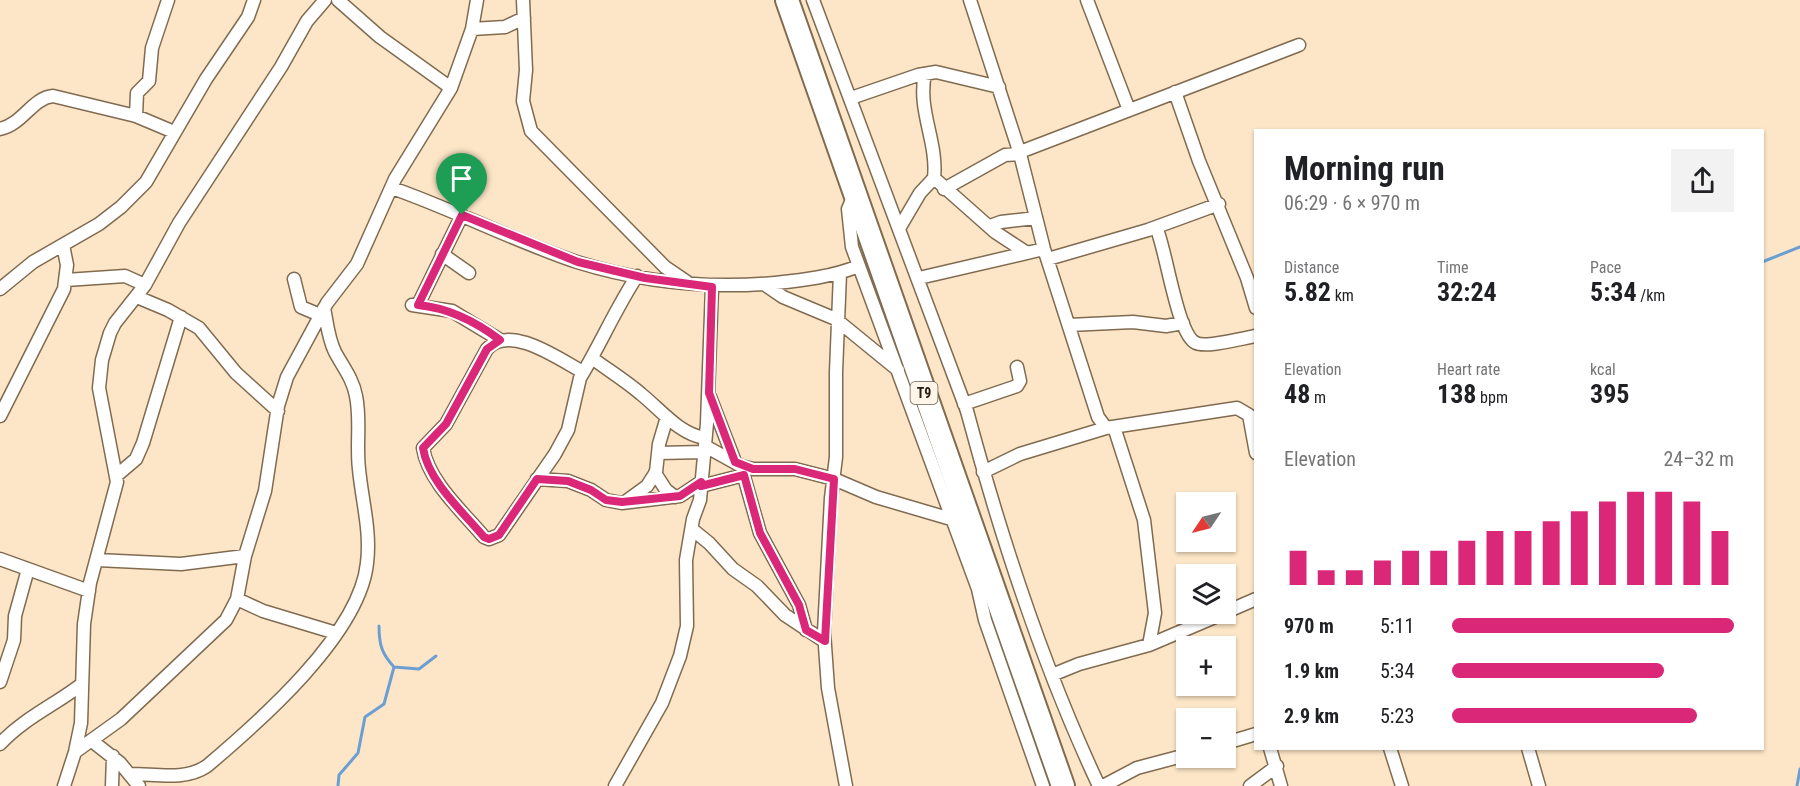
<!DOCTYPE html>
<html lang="en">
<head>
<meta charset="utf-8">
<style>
	body { margin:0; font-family:"Roboto Condensed",sans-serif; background:#f2f2f2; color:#202124; height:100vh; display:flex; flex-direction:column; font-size:22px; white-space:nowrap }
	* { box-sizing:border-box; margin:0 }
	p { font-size:20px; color:#757577 }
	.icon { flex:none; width:33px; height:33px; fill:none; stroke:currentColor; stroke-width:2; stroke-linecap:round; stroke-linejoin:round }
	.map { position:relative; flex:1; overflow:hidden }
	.panel { position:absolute; left:1254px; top:129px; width:510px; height:621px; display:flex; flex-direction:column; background:#fff; border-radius:0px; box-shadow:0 2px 4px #0004 }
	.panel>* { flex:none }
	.needle { width:39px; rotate:235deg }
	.buttons { position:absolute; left:1176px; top:492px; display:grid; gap:12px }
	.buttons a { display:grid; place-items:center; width:60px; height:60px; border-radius:0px; background:#fff; box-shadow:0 2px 4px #0004; font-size:30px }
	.pin { position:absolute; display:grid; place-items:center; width:51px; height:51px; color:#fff; margin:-62px -26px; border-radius:50% 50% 50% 0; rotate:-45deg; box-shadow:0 0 6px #0007 }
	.pin .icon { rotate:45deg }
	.round { display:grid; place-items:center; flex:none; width:63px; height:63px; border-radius:0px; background:#f2f2f2 }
	.headline { display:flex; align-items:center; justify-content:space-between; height:102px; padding:0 30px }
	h1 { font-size:33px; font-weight:700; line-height:45px }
	.figures { display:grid; grid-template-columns:repeat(3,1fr); gap:9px; height:102px; padding:6px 30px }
	.figures div { display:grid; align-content:center }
	.figures b { font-size:26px; font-weight:700 }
	.figures small { font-size:16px; font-weight:400 }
	.figures p { font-size:16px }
	.chart { height:168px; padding:12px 30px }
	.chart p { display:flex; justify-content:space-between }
	.chart svg { width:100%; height:108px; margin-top:6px; stroke:#db2777; stroke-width:6 }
	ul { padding:0 30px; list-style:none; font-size:20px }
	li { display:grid; grid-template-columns:96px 72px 1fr; align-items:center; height:45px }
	li i { height:15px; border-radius:8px; background:#db2777 }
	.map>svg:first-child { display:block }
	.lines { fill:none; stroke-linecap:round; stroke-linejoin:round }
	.stream { stroke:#6b9fd3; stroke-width:3 }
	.street-casing { stroke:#806b50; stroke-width:15 }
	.highway-casing { stroke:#806b50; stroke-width:26 }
	.street { stroke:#fff; stroke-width:12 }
	.highway { stroke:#fff; stroke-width:22 }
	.route-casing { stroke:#fff; stroke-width:12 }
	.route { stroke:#db2777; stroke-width:8 }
	.labels { text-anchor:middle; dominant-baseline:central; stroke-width:4.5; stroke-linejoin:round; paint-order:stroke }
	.shield { fill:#fff5e9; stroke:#696055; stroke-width:1.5 }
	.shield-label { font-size:14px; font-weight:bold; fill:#292015 }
</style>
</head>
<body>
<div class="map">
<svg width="1800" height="786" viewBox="0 0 1800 786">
	<rect width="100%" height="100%" fill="#fde6c7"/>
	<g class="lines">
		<!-- stream -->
		<path class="stream" d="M1762 262 1800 247
			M379 626C379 645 382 654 394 667L419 669 436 656
			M338 786 339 775 358 753 365 717 384 704 394 667
			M1797 786 1800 769"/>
		<defs>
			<path id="street" d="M338 0 380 37 451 88
				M523 0 526 70 523 101 531 131 665 267 687 282
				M813 0 967 411C1001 538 1043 667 1099 786
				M970 0 1020 154 1044 249 1098 417 1106 428
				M1087 0 1129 110
				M472 29 505 27 524 18
				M1175 92 1199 161 1247 278 1256 308
				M851 98 918 75 936 72 999 87
				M136 116 137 93 149 81 152 48 168 0
				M0 129C23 124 32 98 53 96L136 116 174 132
				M1020 152 1299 45
				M934 178 995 232 1027 253
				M392 188C455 210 514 241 577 262 641 282 708 289 775 283 804 280 831 277 859 266
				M944 189 1005 155 1020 154
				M854 195 848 209 852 247 978 589 985 620 1043 786
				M990 226 1001 222 1036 218
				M900 227 920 193 934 178C938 142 917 110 925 74
				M1156 227C1166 248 1177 335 1196 343 1206 348 1243 338 1256 336
				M442 254 469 273
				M1048 259 1148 230 1219 204
				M840 273 836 372V457L831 498 824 632 828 688 846 786
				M919 278 1044 249
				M294 279 301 307 320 315
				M66 280 125 276 145 285
				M764 284 783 297 838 320
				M0 289 33 262 99 224 121 207 146 182 206 79 248 17 254 0
				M137 297 168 310 199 328 236 373 278 411
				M412 305 452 311 500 340
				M418 305 462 215
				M838 321 898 370
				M1069 325 1133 322 1166 326 1183 323
				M592 358C608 370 626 381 641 394 661 410 679 434 705 438
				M583 372C560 360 510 323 487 349L446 424 423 448C428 481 463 512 484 537L489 539 499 535 555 454 568 430 580 378C600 345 616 308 637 276
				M710 397 735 462
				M964 404 1017 386 1020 381 1017 367
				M0 416 64 289 67 265 63 245
				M1114 427 1144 520 1155 613 1149 645
				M705 446 741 466 753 469H795L834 479 876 497 951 519
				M658 453 704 452
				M741 466 760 533 799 605 806 630
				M983 472 1020 454 1106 428 1237 408 1249 415 1256 453
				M655 473 666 490 675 497
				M116 476 136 459 143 443 181 317
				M537 479 568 481 591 490 606 500 622 503 680 496 701 482
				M701 486 744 475
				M625 502 647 486 656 472 659 444 667 417
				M693 530 709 543 733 569 757 586 785 615 824 641
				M0 559 89 591
				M97 560 181 564 245 556
				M237 599 263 611 336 633
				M1226 612 1256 599
				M1052 675 1079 664 1149 645 1222 614
				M0 682 14 640 15 616 28 569
				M92 741 120 763 139 786
				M1226 743 1256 734
				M0 744C24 718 55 705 82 684
				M1270 748 1281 786
				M1390 748 1402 786
				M1528 748 1539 786
				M75 752 121 719 226 620 237 599 245 556 265 491 278 406 287 377 327 303 357 264 395 179 451 88 472 29 477 0
				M131 774C156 774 185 781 207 766 259 722 360 634 367 563 371 531 362 501 359 469 356 445 361 420 356 396 353 379 343 367 335 352 328 338 327 322 324 308
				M64 786 75 752 81 723 84 624 90 583 117 482 99 388 102 360 110 333 115 323 145 285 179 223 281 67 307 21 325 0
				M112 786 113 756
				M615 786 662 703 680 656 687 626 686 560 693 519 700 500 707 423 712 287
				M1103 786 1137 768 1186 755
				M1250 786 1277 766"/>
			<path id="highway" d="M787 0 1063 786"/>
		</defs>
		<!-- street casing -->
		<use href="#street" class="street-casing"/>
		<!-- highway casing -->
		<use href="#highway" class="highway-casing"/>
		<!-- street -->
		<use href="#street" class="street"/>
		<!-- highway -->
		<use href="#highway" class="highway"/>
	</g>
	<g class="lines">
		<defs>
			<path id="route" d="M462 215 578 262 645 278 712 287 709 393 735 462 753 469H795L834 479 825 641 806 630 799 605 760 533 744 475 701 486V482L680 496 622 502 606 500 591 490 568 481 537 479 499 535 489 539 484 537C463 512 428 481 423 448L446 424 487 349 500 340C475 321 449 308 418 305Z"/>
		</defs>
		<!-- route casing -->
		<use href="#route" class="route-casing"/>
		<!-- route -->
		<use href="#route" class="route"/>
	</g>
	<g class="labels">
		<!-- shield labels -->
		<rect class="shield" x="910.5" y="382" width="27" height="22" rx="4.5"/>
		<g class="shield-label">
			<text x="924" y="393">T9</text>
		</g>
	</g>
</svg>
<div class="buttons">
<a><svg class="needle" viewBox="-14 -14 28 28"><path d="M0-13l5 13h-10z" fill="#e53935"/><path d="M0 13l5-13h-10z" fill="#757577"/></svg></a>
<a><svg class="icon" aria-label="layers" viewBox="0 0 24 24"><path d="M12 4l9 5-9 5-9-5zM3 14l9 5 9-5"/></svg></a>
<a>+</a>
<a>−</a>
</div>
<div class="pin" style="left:462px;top:215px;background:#1e9e55"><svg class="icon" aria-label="arrive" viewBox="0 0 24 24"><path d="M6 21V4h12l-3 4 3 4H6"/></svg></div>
<section class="panel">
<div class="headline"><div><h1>Morning run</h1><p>06:29 · 6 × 970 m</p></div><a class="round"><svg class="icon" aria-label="share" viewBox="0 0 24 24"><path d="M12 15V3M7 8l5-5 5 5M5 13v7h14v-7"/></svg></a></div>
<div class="figures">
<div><p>Distance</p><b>5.82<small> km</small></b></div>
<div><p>Time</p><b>32:24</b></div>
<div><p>Pace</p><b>5:34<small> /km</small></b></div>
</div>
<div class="figures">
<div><p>Elevation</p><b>48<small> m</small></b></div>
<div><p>Heart rate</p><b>138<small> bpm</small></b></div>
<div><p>kcal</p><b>395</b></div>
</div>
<div class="chart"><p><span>Elevation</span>24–32 m</p>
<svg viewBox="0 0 160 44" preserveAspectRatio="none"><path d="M5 44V30M15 44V38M25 44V38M35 44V34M45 44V30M55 44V30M65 44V26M75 44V22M85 44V22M95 44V18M105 44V14M115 44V10M125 44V6M135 44V6M145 44V10M155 44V22"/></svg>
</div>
<ul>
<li><b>970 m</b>5:11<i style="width:100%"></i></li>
<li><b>1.9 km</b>5:34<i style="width:75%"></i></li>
<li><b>2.9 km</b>5:23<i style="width:87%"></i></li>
</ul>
</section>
</div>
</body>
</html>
